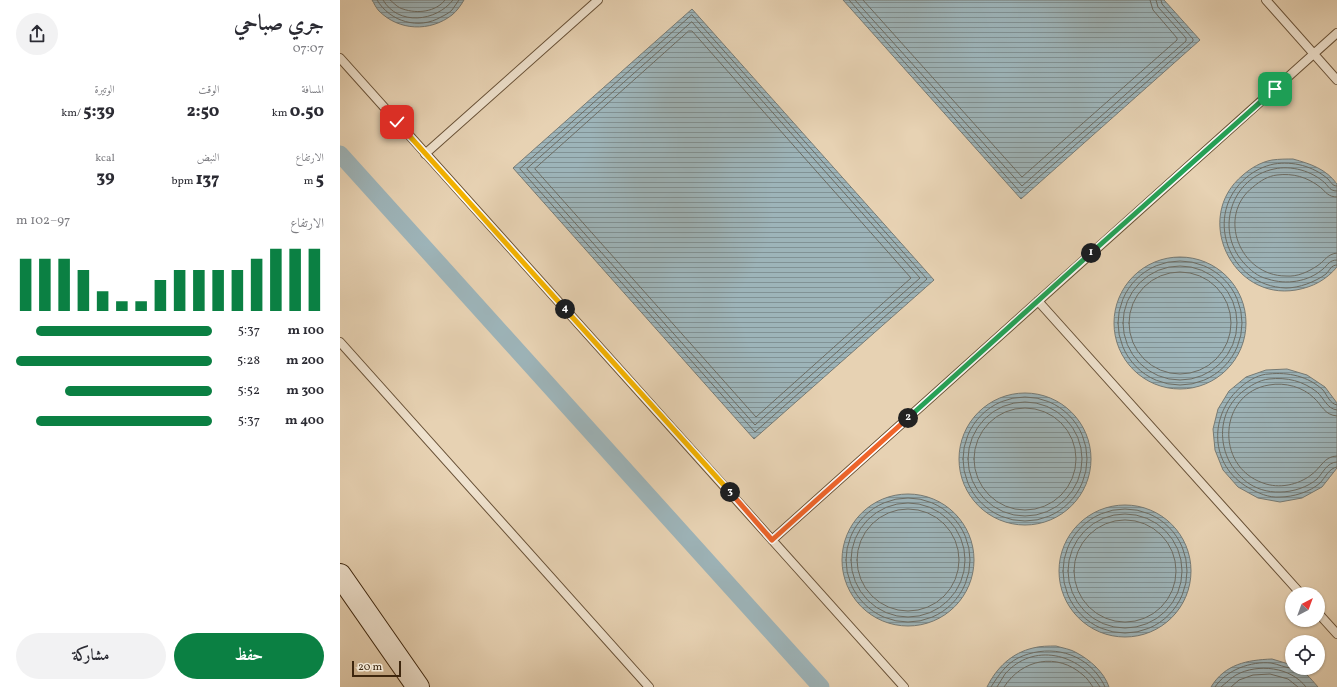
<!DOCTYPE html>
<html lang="ar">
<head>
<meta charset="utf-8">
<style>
	body { margin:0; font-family:Vollkorn,Amiri,serif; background:#f2f2f3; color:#2b2b33; direction:rtl; height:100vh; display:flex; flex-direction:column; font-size:15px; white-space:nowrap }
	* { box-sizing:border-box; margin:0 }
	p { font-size:13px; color:#7c7c81 }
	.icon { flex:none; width:22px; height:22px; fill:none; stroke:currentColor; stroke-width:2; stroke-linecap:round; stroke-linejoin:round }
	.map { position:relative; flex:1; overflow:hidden; direction:ltr }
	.panel { display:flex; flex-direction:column; background:#fff; width:340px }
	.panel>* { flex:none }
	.needle { width:26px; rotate:41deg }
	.controls { position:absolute; left:945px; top:587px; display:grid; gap:8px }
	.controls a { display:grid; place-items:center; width:40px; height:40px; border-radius:50%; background:#fff; box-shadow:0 1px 3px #0004; font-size:20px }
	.scale { position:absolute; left:12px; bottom:10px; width:49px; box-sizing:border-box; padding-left:4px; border:2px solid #3d260e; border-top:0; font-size:11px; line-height:14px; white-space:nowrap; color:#3d260e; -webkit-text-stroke:3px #efe2ce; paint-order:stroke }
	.pin { position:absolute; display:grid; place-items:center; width:34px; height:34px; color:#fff; margin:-17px; border-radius:8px; box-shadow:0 2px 6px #0006 }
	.km { position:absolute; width:20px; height:20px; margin:-10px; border-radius:50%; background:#222; color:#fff; font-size:11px; line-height:20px; text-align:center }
	.round { display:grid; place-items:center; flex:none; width:42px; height:42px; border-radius:21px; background:#f2f2f3 }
	.summary { display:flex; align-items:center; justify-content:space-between; height:68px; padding:0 16px }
	h1 { font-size:22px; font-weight:800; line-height:30px }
	.figures { display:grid; grid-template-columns:repeat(3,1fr); gap:6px; height:68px; padding:4px 16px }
	.figures div { display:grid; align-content:center }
	.figures b { font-size:17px; font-weight:800 }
	.figures small { font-size:11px; font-weight:400 }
	.figures p { font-size:11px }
	.chart { height:112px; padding:8px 16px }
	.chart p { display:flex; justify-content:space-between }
	.chart svg { width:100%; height:72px; margin-top:4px; stroke:#0b8043; stroke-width:6 }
	.button { display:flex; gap:8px; margin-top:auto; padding:8px 16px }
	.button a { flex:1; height:46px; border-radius:24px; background:#0b8043; color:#fff; font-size:16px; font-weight:800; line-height:46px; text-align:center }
	.button a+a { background:#f2f2f3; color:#2b2b33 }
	ul { padding:0 16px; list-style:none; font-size:13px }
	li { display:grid; grid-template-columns:64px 48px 1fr; align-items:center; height:30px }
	li i { height:10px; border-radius:5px; background:#0b8043 }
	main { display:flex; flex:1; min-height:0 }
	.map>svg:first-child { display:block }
	.water { fill:url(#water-rules); stroke:#777b75 }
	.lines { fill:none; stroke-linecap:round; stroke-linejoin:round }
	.shore { stroke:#6d6d64; stroke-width:1 }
	.canal { stroke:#9db4b9; stroke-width:17 }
	.lane-casing { stroke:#685137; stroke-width:10 }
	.secondary-casing { stroke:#3d260e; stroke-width:24 }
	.lane { stroke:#efe2ce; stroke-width:8 }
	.secondary { stroke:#efe2ce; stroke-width:22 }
	.split-1-casing { stroke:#fff; stroke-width:8 }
	.split-2-casing { stroke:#fff; stroke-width:8 }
	.split-3-casing { stroke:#fff; stroke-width:8 }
	.split-4-casing { stroke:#fff; stroke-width:8 }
	.split-5-casing { stroke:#fff; stroke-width:8 }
	.split-1 { stroke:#22a559; stroke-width:5 }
	.split-2 { stroke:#22a559; stroke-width:5 }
	.split-3 { stroke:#f0652b; stroke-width:5 }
	.split-4 { stroke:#f5b400; stroke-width:5 }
	.split-5 { stroke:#f5b400; stroke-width:5 }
</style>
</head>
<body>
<main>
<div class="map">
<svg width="997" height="687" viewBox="0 0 997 687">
	<defs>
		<pattern id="water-rules" width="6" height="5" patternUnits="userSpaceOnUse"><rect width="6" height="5" fill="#9db4b9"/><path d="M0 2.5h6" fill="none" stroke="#819295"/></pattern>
	</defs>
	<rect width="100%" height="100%" fill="#e7d2b3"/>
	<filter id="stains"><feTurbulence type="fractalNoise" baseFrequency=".005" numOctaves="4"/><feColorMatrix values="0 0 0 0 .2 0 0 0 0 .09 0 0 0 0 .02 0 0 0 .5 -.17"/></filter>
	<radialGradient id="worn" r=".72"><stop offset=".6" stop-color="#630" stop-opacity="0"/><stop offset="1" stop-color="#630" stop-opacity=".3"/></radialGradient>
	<!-- water -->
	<path class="water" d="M32 0H124C121 5 117 11 112 15 90 32 59 31 39 11 36 8 34 3 32 0Z
		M503 0H824L860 40 681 199Z
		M352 9 594 280 414 439 173 168Z
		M953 159C971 164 986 169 997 184V267C986 280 973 287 956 290 892 301 852 217 903 175 911 168 921 162 932 160 939 159 947 159 953 159Z
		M774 323a66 66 0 1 1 132 0a66 66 0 1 1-132 0Z
		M947 369 967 375 985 387 997 403V468L982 487 962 498 940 502 918 498 898 487 883 470 875 450 873 429 878 409 889 391 906 377 926 370Z
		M619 459a66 66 0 1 1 132 0a66 66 0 1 1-132 0Z
		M502 560a66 66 0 1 1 132 0a66 66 0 1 1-132 0Z
		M719 571a66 66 0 1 1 132 0a66 66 0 1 1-132 0Z
		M716 646C722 648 731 649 737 653 750 660 764 672 769 687H647C657 667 672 653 693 648 700 646 709 646 716 646Z
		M932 659 952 665V668C963 668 971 679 978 687H871C885 664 907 660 932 659Z"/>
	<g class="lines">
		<!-- shore -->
		<path class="shore" d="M37 0C50 22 79 30 101 17 105 15 109 13 112 10 114 7 117 3 119 0
			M43 0C58 26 96 22 113 0
			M50 0C54 3 58 8 63 9 77 14 96 12 105 0
			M509 0 681 193 853 41V39L822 4 821 0
			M515 0 682 186 846 41V38L818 7 816 0
			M523 0 682 177 837 40V38L813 10 810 0
			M352 15 587 279 415 432 180 169Z
			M352 22 580 278 415 425 187 169Z
			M349 31H352L571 278 416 417 195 169Z
			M997 186C992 186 991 182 988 179 973 166 953 161 934 164 924 166 914 171 907 177 862 214 888 286 946 288 959 288 975 282 986 274 990 270 991 265 997 265
			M997 191C990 191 989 187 985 183 972 171 951 165 934 169 891 178 875 230 903 262 910 270 918 277 928 279 946 285 968 282 983 269 988 265 989 260 997 260
			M997 197C988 197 986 192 980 187 967 177 953 173 937 175 928 176 920 181 913 187 876 216 900 276 946 276 957 277 968 272 977 266 985 261 987 254 997 253
			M778 323a62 62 0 1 1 124 0a62 62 0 1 1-124 0Z
			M783 323a57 57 0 1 1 114 0a57 57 0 1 1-114 0Z
			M789 323a51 51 0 1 1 102 0a51 51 0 1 1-102 0Z
			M623 459a62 62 0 1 1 124 0a62 62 0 1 1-124 0Z
			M628 459a57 57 0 1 1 114 0a57 57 0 1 1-114 0Z
			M997 405C990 404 987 395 983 390 968 376 948 372 929 374 920 374 909 380 902 386 868 414 869 466 909 488 918 493 929 498 940 497 953 497 970 492 980 483 985 478 989 468 997 467
			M634 459a51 51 0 1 1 102 0a51 51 0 1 1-102 0Z
			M997 410C987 409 984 398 977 392 963 381 947 377 929 379 919 380 910 386 902 392 862 425 888 494 940 492 953 492 968 487 977 479 983 473 987 462 997 462
			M997 416C984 415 982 405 974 398 963 387 945 382 929 385 879 393 874 466 923 483 939 489 958 485 971 475 981 468 984 456 997 456
			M506 560a62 62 0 1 1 124 0a62 62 0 1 1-124 0Z
			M511 560a57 57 0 1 1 114 0a57 57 0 1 1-114 0Z
			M723 571a62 62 0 1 1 124 0a62 62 0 1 1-124 0Z
			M517 560a51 51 0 1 1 102 0a51 51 0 1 1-102 0Z
			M728 571a57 57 0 1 1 114 0a57 57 0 1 1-114 0Z
			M734 571a51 51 0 1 1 102 0a51 51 0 1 1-102 0Z
			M651 687C658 676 666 664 678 658 705 645 738 650 757 674 760 678 763 682 765 687
			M657 687C660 683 662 678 665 674 693 642 739 653 760 687
			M664 687C682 659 717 652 743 675 747 678 750 683 753 687
			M875 687C886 670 911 661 931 663 938 664 945 668 952 668
			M881 687C886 683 891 678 896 675 918 663 951 667 966 687
			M891 687 899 680 913 675 930 674 948 679 958 687"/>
		<!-- canal -->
		<path class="canal" d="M0 154 481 687"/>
		<defs>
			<path id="lane" d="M926 0 997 80
				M0 58 564 687
				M85 154 258 0
				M698 301 961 594
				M0 342 309 687
				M432 540 997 33
				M978 613 997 634"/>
			<path id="secondary" d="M0 575 78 687"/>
		</defs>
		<!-- lane casing -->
		<use href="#lane" class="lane-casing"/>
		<!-- secondary casing -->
		<use href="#secondary" class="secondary-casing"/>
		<!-- lane -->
		<use href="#lane" class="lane"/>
		<!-- secondary -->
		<use href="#secondary" class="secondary"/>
	</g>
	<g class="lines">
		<defs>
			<path id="split-1" d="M751 253 935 89"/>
			<path id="split-2" d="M568 418 751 253"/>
			<path id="split-3" d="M390 492 432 540 568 418"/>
			<path id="split-4" d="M225 309 390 492"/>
			<path id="split-5" d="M57 122 225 309"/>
		</defs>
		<!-- split-1 casing -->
		<use href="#split-1" class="split-1-casing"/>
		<!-- split-2 casing -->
		<use href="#split-2" class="split-2-casing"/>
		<!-- split-3 casing -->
		<use href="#split-3" class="split-3-casing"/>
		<!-- split-4 casing -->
		<use href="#split-4" class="split-4-casing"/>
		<!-- split-5 casing -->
		<use href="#split-5" class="split-5-casing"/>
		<!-- split-1 -->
		<use href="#split-1" class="split-1"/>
		<!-- split-2 -->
		<use href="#split-2" class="split-2"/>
		<!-- split-3 -->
		<use href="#split-3" class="split-3"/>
		<!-- split-4 -->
		<use href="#split-4" class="split-4"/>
		<!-- split-5 -->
		<use href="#split-5" class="split-5"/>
	</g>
	<rect width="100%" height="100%" filter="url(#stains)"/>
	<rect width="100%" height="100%" fill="url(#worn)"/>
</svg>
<div class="controls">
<a><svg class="needle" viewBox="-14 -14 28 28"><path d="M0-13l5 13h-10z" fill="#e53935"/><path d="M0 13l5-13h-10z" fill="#7c7c81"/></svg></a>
<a><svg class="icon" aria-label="locate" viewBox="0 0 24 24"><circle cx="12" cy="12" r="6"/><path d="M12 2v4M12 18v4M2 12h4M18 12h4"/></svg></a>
</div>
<div class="scale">20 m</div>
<div class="pin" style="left:935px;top:89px;background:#1e9e55"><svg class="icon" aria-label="arrive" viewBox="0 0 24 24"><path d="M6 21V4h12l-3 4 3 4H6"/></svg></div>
<div class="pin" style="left:57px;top:122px;background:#d93025"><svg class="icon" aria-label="check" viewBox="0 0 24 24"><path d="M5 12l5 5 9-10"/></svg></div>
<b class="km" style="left:751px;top:253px">1</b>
<b class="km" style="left:568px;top:418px">2</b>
<b class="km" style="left:390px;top:492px">3</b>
<b class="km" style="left:225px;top:309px">4</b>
</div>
<section class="panel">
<div class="summary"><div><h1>جري صباحي</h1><p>07:07</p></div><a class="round"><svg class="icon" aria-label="share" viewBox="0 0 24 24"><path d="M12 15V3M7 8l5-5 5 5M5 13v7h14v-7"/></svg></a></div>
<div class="figures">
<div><p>المسافة</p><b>0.50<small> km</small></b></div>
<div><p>الوقت</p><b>2:50</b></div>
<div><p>الوتيرة</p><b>5:39<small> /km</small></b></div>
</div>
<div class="figures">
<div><p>الارتفاع</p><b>5<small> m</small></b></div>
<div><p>النبض</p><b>137<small> bpm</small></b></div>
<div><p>kcal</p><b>39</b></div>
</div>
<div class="chart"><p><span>الارتفاع</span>97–102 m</p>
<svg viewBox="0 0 160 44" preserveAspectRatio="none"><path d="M5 44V12M15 44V12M25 44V12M35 44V19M45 44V32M55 44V38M65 44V38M75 44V25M85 44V19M95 44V19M105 44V19M115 44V19M125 44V12M135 44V6M145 44V6M155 44V6"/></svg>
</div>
<ul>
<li><b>100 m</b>5:37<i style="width:90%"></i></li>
<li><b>200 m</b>5:28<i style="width:100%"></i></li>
<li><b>300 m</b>5:52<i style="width:75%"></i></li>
<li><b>400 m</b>5:37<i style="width:90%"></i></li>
</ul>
<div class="button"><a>حفظ</a><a>مشاركة</a></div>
</section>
</main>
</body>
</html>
